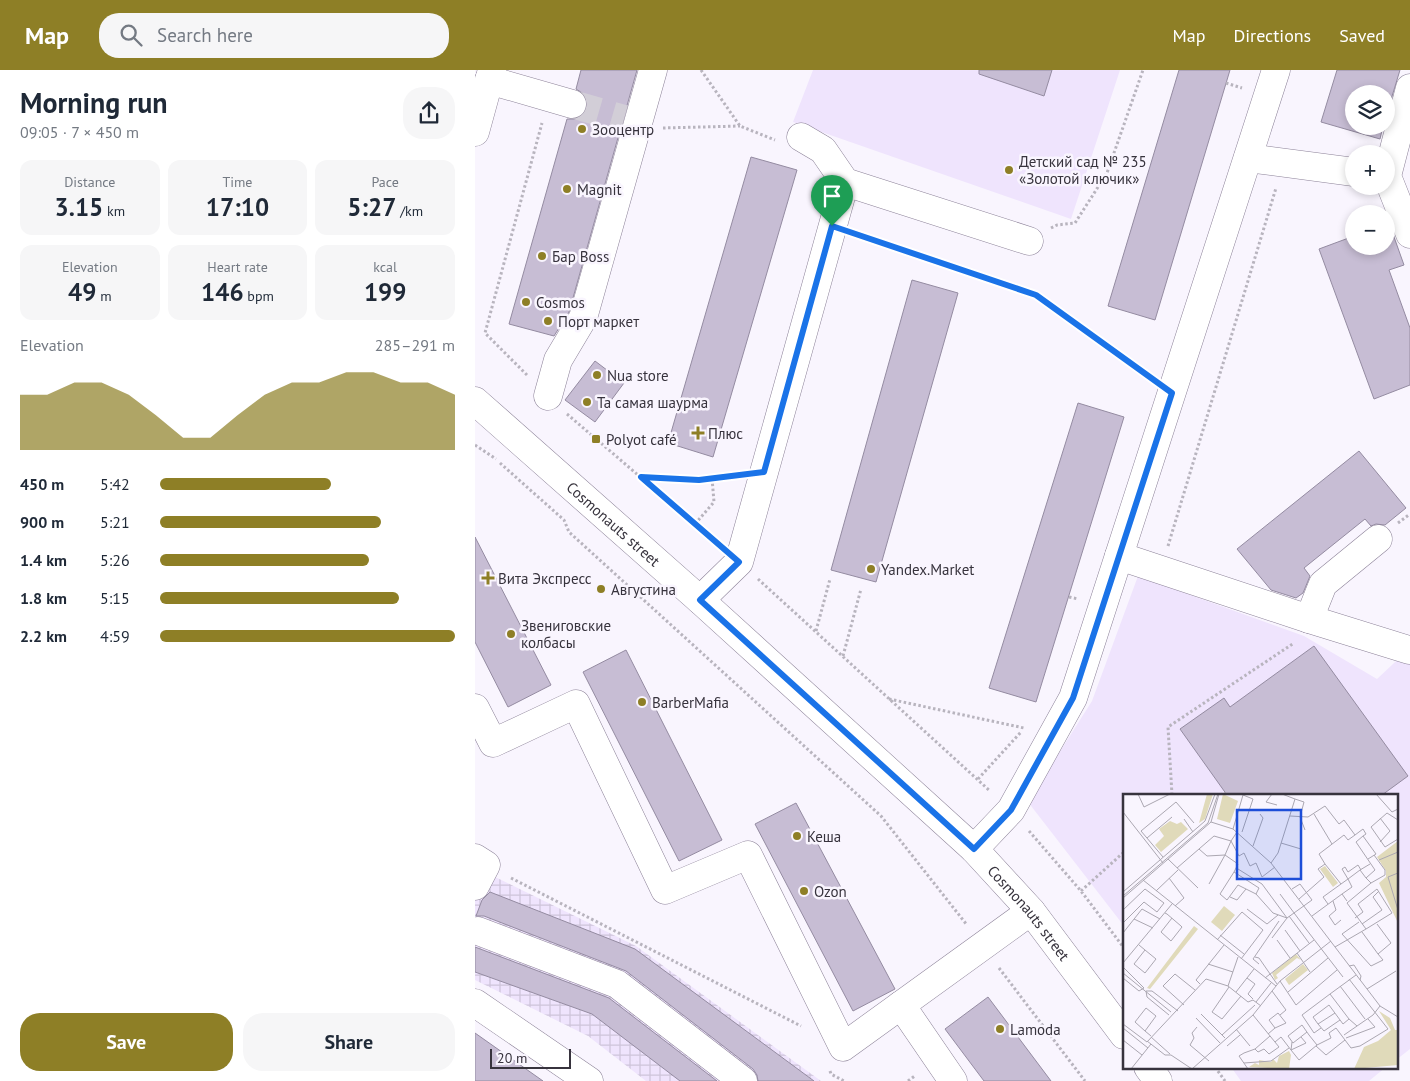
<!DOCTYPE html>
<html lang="en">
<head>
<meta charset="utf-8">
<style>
	body { margin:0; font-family:"PT Sans",sans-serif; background:#f6f6f7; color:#1f2937; height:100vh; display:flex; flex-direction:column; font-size:19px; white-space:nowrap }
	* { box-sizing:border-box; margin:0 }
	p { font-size:16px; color:#747a83 }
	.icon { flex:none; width:28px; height:28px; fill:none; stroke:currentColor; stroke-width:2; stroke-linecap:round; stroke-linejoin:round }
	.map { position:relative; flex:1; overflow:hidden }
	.drawer { display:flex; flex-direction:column; background:#fff; width:475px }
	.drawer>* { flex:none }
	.buttons { position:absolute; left:870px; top:15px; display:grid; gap:10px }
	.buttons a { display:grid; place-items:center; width:50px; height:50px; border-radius:50%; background:#fff; box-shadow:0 2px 8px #0003; font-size:25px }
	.scale { position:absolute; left:15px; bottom:12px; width:81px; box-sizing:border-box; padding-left:5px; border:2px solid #37333d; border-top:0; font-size:14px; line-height:18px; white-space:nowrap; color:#37333d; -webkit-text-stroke:4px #f9f5fe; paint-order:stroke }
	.pin { position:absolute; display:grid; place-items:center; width:42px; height:42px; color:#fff; margin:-51px -21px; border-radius:50% 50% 50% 0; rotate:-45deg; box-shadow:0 0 5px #0007 }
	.pin .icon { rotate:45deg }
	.round { display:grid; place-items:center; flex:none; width:52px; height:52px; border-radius:20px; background:#f6f6f7 }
	.head { display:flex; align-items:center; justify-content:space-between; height:85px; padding:0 20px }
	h1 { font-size:28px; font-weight:800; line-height:38px }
	.stats { display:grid; grid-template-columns:repeat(3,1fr); gap:8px; height:85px; padding:5px 20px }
	.stats div { display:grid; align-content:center; border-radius:12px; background:#f6f6f7; text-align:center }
	.stats b { font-size:25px; font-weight:800 }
	.stats small { font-size:14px; font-weight:400 }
	.stats p { font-size:14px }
	.chart { height:140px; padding:10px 20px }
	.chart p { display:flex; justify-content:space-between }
	.chart svg { width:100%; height:90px; margin-top:5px; fill:#8e7f26; opacity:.7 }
	.primary-button { display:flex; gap:10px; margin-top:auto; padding:10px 20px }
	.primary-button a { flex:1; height:58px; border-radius:20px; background:#8e7f26; color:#fff; font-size:20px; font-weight:800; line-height:58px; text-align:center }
	.primary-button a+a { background:#f6f6f7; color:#1f2937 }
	ul { padding:0 20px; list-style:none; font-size:16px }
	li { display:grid; grid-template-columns:80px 60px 1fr; align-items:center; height:38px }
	li i { height:12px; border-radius:6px; background:#8e7f26 }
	header { display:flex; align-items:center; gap:30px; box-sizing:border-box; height:70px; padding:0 25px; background:#8e7f26; color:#fff }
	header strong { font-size:24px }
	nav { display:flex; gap:28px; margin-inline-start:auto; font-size:18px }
	.search { width:350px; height:45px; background:#f6f6f7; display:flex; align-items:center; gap:12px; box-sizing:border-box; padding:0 18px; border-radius:20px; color:#747a83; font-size:19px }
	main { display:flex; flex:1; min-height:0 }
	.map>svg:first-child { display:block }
	.built { fill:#efe4fd }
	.industrial { fill:url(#industrial-grid) }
	.building { fill:#c7bdd4; stroke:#948ba1 }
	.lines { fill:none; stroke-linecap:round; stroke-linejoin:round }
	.minor-tunnel { stroke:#d2ced7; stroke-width:28; stroke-dasharray:28 14; stroke-linecap:butt }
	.minor-casing { stroke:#8c8298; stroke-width:29 }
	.path { stroke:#b8b4be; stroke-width:3; stroke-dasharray:2.5 2.5; stroke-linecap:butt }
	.minor { stroke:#fff; stroke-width:28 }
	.route-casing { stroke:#fff; stroke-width:10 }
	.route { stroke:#1a73e8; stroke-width:6 }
	.poi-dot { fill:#8e7f26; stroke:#f9f5fe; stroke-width:2 }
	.labels { text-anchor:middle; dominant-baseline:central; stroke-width:5; stroke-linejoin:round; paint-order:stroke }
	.poi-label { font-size:15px; fill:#37333d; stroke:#f9f5fe; text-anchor:start }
	.street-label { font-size:15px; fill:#37333d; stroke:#f9f5fe }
	.inset-road { fill:none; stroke:#aba7b1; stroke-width:1 }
	.view { fill:#1d4ed8; fill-opacity:0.15; stroke:#1d4ed8; stroke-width:2.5 }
	.inset-edge { fill:none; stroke:#37333d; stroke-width:2.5 }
</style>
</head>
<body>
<header>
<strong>Map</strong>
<div class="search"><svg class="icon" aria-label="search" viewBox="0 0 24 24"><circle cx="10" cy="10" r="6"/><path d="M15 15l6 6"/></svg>Search here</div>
<nav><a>Map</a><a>Directions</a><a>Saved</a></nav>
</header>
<main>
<section class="drawer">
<div class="head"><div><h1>Morning run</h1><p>09:05 · 7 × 450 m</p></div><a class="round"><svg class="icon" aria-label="share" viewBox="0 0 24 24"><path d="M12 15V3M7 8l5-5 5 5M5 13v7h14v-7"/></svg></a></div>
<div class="stats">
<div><p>Distance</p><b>3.15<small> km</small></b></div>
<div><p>Time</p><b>17:10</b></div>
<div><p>Pace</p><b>5:27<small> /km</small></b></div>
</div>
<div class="stats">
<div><p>Elevation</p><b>49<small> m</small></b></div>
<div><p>Heart rate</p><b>146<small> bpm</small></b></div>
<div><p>kcal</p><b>199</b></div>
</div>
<div class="chart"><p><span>Elevation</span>285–291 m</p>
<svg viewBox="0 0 160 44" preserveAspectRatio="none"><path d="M0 44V17L10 17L20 11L30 11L40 17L50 27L60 38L70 38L80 27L90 17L100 11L110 11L120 6L130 6L140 11L150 11L160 17V44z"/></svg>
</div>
<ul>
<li><b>450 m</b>5:42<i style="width:58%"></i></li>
<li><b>900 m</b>5:21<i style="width:75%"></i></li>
<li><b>1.4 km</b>5:26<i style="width:71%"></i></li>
<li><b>1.8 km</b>5:15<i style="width:81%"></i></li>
<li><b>2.2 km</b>4:59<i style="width:100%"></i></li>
</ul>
<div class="primary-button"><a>Save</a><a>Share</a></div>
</section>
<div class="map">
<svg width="935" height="1011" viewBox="0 0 935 1011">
	<defs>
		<pattern id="industrial-grid" width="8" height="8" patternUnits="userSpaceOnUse" patternTransform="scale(1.25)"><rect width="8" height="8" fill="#efe4fd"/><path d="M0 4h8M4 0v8" fill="none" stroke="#cec4da"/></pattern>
	</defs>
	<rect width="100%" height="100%" fill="#f9f5fe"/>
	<!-- built -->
	<path class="built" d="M338 0H645L596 149 318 52Z
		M663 506 829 566 902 609 935 578V979L921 990V725H649V856L553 732 617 631Z
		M756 997H911L894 1011H766Z"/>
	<!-- industrial -->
	<path class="industrial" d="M0 797 161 876 346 1011H171L113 966 0 910Z"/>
	<!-- building -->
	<path class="building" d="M106 0H162L94 242 79 266 34 254 92 49H100L107 46 112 38V31L109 24 101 19Z
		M504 0H577L569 26 504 4Z
		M704 0H755L680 250 633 236Z
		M862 0H925L911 46V24H879V56H908L905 69 846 52Z
		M276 87 322 100 238 387 193 373Z
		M914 153 929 195 914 200 935 258V315L899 329 844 179 879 166V176H911V154Z
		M437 210 483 223 401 512 356 500Z
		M120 291 149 313 120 352 90 330Z
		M603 333 649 347 561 632 514 618Z
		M884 381 931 438 910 455 901 454 896 456 890 449 829 498 835 506 828 523 821 528 796 520 762 479Z
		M0 467 76 615 33 637 0 572Z
		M839 576 933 706 907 725H752L705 659 749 628 755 637Z
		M151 580 247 770 204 791 108 602Z
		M321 733 420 919 378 941 280 754Z
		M15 822 160 879 339 1011H283L282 1005 278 999 151 901 9 846H1L7 830Z
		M0 877 134 928 242 1011H205L117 944 0 902Z
		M513 927 576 1011H509L470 959Z
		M0 963 68 1011H0Z"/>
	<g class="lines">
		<!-- minor-tunnel -->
		<path class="minor-tunnel" d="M97 34 149 49"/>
		<defs>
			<g id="minor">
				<path d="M14 10 97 34"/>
				<path d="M935 18 912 106 935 164"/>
				<path d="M0 62 17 0"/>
				<path d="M773 88 879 102"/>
				<path d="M370 112 554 171"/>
				<path d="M73 326 83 290 108 248 178 0"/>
				<path id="s1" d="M0 331 225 530 499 779 556 841 649 965"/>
				<path d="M644 486 834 549 934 580"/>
				<path d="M225 530 264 492 370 112 348 80 326 67"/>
				<path d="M834 549 848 514 903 469"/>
				<path d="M0 638 18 673 101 634 190 820 273 785 368 977 556 841"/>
				<path d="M499 779 536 740 598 628 801 0"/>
				<path d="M0 788 11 795 0 816"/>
				<path d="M3 861 142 914 268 1011"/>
				<path d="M0 933 114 1011"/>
				<path d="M426 935 478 1011"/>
				<path d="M673 997 683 1011"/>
			</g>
		</defs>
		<!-- minor casing -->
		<use href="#minor" class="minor-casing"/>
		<!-- path -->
		<path class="path" d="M226 0 265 56 300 70
			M751 13 767 18
			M188 58 265 56
			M576 158 582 155 600 153 632 103 668 0
			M384 165 561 225 674 306
			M52 305 10 263 67 53
			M92 344 241 472
			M0 375 21 389
			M25 393 89 450 94 462 406 746 492 855
			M166 407 223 410 260 406
			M923 453 935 444
			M220 454 239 432 237 408
			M693 476 801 118
			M283 509 515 721
			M594 527 603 529
			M341 561 355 509
			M368 586 386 519
			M414 629 549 658
			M503 709 546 662
			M697 725 693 657 819 573
			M745 725 751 723
			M554 761 606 821 649 878
			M36 808 326 956
			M606 821 649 782
			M524 898 610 1011
			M740 997 750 1011
			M355 1001 356 1004 369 1011
			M433 1011 441 1005"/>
		<!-- minor -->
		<use href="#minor" class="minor"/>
	</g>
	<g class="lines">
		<defs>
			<path id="route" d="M357 156 561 225 697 323 598 628 536 740 499 779 225 530 264 492 166 407 224 410 289 402Z"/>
		</defs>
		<!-- route casing -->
		<use href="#route" class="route-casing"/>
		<!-- route -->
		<use href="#route" class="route"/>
	</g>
	<!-- markers -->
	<g class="poi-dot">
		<circle cx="107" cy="59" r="5"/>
		<circle cx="534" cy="100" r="5"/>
		<circle cx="92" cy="119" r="5"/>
		<circle cx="67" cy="186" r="5"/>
		<circle cx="51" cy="232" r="5"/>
		<circle cx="73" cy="251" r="5"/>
		<circle cx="122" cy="305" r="5"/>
		<circle cx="112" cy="332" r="5"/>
		<path d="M220.5 355.5h5v5h5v5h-5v5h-5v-5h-5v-5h5z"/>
		<rect x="116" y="364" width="10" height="10" rx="2.5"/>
		<circle cx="396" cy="499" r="5"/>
		<path d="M10.5 500.5h5v5h5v5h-5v5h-5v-5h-5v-5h5z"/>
		<circle cx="126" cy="519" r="5"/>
		<circle cx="36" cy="564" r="5"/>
		<circle cx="167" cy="632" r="5"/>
		<circle cx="322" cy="766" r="5"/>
		<circle cx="329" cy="821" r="5"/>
		<circle cx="525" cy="959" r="5"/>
	</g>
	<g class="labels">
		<!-- poi labels -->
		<g class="poi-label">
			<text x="117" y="59">Зооцентр</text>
			<text x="544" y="91">Детский сад № 235<tspan x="544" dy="17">«Золотой ключик»</tspan></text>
			<text x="102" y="119">Magnit</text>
			<text x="77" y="186">Бар Boss</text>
			<text x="61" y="232">Cosmos</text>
			<text x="83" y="251">Порт маркет</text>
			<text x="132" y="305">Nua store</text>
			<text x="122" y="332">Та самая шаурма</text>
			<text x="233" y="363">Плюс</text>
			<text x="131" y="369">Polyot café</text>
			<text x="406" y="499">Yandex.Market</text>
			<text x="23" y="508">Вита Экспресс</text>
			<text x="136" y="519">Августина</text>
			<text x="46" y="555">Звениговские<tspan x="46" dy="17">колбасы</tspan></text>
			<text x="177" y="632">BarberMafia</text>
			<text x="332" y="766">Кеша</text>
			<text x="339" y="821">Ozon</text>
			<text x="535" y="959">Lamoda</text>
		</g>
		<!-- street labels -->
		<g class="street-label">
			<text stroke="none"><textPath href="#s1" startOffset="185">Cosmonauts street</textPath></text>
			<text stroke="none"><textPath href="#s1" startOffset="755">Cosmonauts street</textPath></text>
		</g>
	</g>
	<!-- overview -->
	<g transform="translate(648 724)">
		<rect width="275" height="275" fill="#f9f5fe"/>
		<path d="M84 0H90L82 25 76 29ZM100 0 115 7 107 29 94 25ZM202 72 215 89 210 93 197 75ZM71 132 75 135 27 195 24 194ZM173 160 178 166 174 164 153 181 155 184 178 169 152 186 149 179ZM256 217 267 224 272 236H275V271L231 275 241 253 255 247 268 236Z" fill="#e0daba"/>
		<path d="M47 27 54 30 58 28 65 35 38 58 32 51 41 42 36 35ZM180 170 185 176 166 191 162 185ZM166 257 168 261 166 275 126 273 132 269 136 271V266L148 268 150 265 154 269 156 262Z" fill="#e0daba"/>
		<path d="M275 47V129L256 89 263 83V77L254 63Z" fill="#e0daba"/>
		<path d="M101 112 112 121 99 137 88 128Z" fill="#e0daba"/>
		<path class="inset-road" d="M15 0 21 13 47 0M149 0 143 8 154 11M253 0 269 18 275 15M172 5 181 8 177 23 182 36M0 18 40 69M191 20 209 50M167 22 185 23 202 12 216 30 221 26 232 41 240 35 243 40 240 42M61 25 70 38M275 26 264 19 248 33 262 53 275 45M88 28 110 35 148 69 257 212 275 223M110 35 120 1M119 38 130 5 120 1M24 44 49 23M108 47 102 61 115 70 111 78 136 94 133 100 150 119 164 124 189 106 177 90 169 95M108 47 116 62 121 59 127 72 133 69 139 83 152 73M257 48 267 37 257 24M158 49 178 55M130 52 140 24 137 20M76 55 84 62 102 61 86 90M40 63 18 37 53 8 71 29M45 65 75 94M256 66 275 58M148 69 155 59 172 5 159 0M202 70 218 90 225 85 229 93 219 100 224 107M54 74 91 42 108 47 114 38M115 75 139 90 164 124 149 144M219 75 225 85 237 76M219 75 222 73 225 78 235 71 238 76M111 78 97 100 104 106 115 91 133 100M275 79 265 83 275 116M46 84 61 104 52 112M243 84 237 76 247 70M20 86 153 192M248 89 262 81V76L251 61M33 97 55 76M0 98 82 27 92 0M157 100 183 135M0 102 85 29 95 0M107 103 114 106 123 95M0 104 88 28 96 0M176 105 201 83 195 75 202 70 196 60 221 41 225 46 232 41M210 107 213 116 206 122 212 131 218 126M205 110 200 103 218 90M124 115 144 130 155 121M0 116 22 95 41 109 34 118 21 108 0 129M42 119 44 120 58 132 59 133 48 147 38 138 49 124M166 122 186 149M189 122 219 100M232 124 240 118 235 110 254 95 269 119 243 135M11 125 30 134M236 128 219 140 248 172 260 166 255 160M239 130 259 116 250 103 256 97M183 135 220 183M162 136 177 157M239 138 255 160 268 149 254 130M0 139 19 115 37 125M97 141 121 160M94 146 119 118 140 136 118 165M154 146 167 164M16 151 22 156 33 165 22 179 11 170 22 156M212 153 243 135 224 109 248 89 243 84 252 76 233 48 240 42 253 60 245 65M174 159 187 178M132 163 136 164 154 190M0 169 49 110M85 170 110 178M136 170 130 165 156 127M226 172 231 171 238 182 237 186M0 173 21 194 16 197 0 184M0 179 48 218M124 184 132 190 125 200 130 205M142 184 191 146M157 187 173 211 214 176M77 190 73 186 101 151M105 192 115 163M217 192 242 225M106 193 89 218 99 225 118 202M244 195 273 177M149 197 163 216 157 221M113 198 131 175M165 198 205 164M207 200 233 181M133 208 148 189M61 211 40 192 52 180 72 196M212 219 195 230 190 223 206 211 220 230 226 225 234 232M78 220 102 244M46 221 24 203 23 197H29L55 217M73 224 97 249M0 230 24 248 83 185 105 192 125 208 130 206 138 212M195 230 201 237 217 226M74 233 69 239 71 244 67 251 86 267M0 234 25 254M198 234 191 239 179 221 207 200 226 225M113 235 127 252M22 237 12 228 23 214 33 222 22 237 28 242M145 240 152 234 146 226 155 219 163 229 152 234M99 241 132 211M221 241 250 221 257 212M28 243 47 260M178 243 183 249 168 256 176 266 194 251 186 241 179 231 165 242 170 249 184 238M223 244 252 233 245 225M0 246 19 261M222 246 228 254 237 252 265 235 226 185M24 247 42 261H48L69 275M152 248 158 243 168 256 169 248M104 252 117 241M193 252 203 261 222 246 213 234 206 239 208 244 194 251M132 255 147 242M121 269 148 267 166 254M8 275 28 250M69 275 130 221 157 187 208 147M125 275 116 262 121 259 132 255 135 258 141 255 146 260 156 253 130 221"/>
		<path class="view" d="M114 16H178V85H114Z"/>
		<rect width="275" height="275" class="inset-edge"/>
	</g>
</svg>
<div class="buttons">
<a><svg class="icon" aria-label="layers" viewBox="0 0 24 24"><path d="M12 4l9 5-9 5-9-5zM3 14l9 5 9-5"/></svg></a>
<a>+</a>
<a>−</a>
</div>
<div class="scale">20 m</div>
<div class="pin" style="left:357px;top:156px;background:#1e9e55"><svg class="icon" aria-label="arrive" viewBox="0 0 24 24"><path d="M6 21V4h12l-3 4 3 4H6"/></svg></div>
</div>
</main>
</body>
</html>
